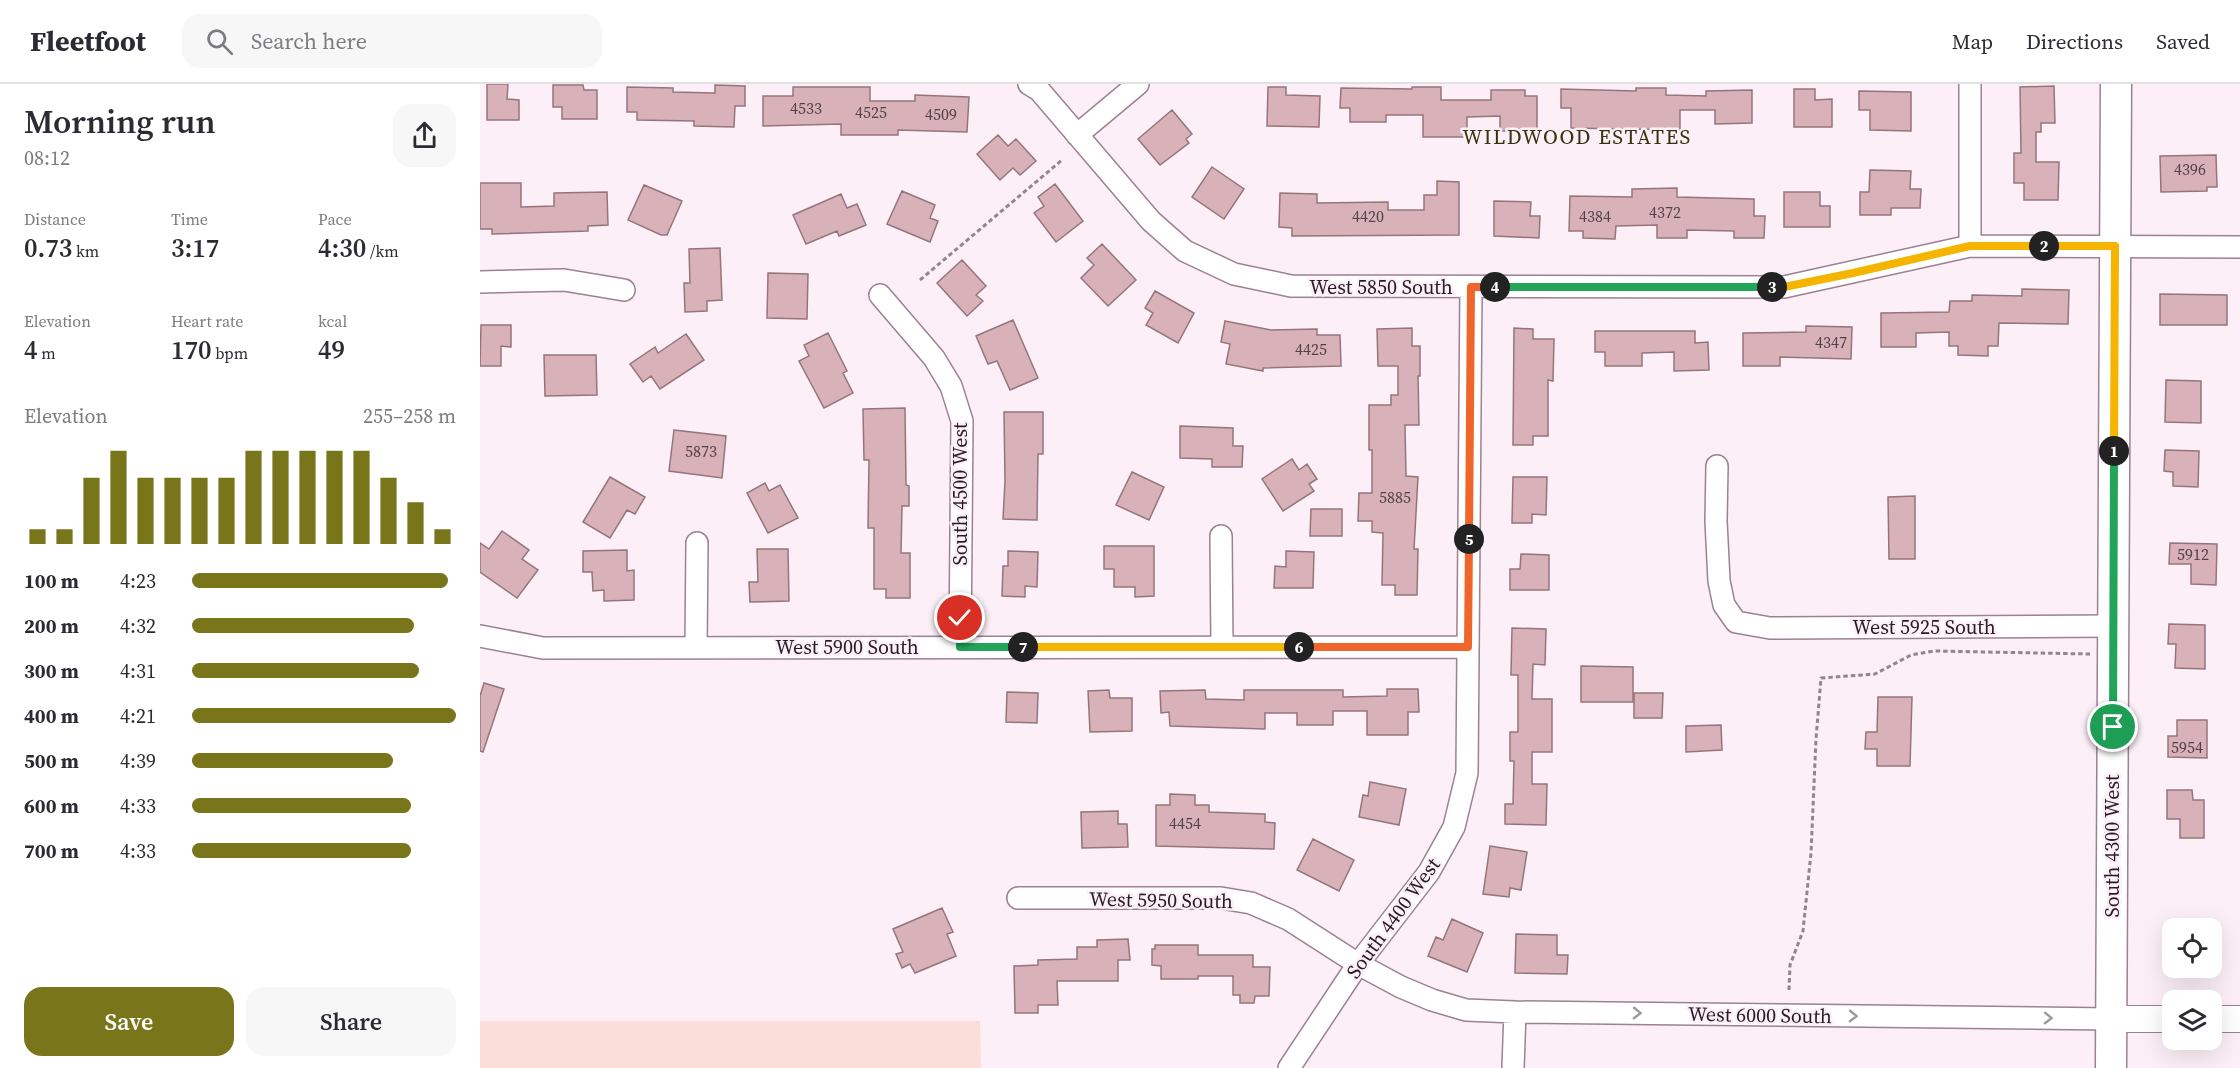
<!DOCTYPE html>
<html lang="en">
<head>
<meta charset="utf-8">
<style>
	body { margin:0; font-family:"Source Serif 4",serif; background:#f7f7f7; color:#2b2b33; height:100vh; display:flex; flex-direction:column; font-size:22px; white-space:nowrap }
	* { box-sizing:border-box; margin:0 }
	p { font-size:20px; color:#7c7c81 }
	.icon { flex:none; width:33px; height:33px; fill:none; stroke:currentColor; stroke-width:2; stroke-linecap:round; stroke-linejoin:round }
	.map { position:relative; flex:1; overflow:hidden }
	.side { display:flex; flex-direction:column; background:#fff; width:480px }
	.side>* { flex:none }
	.controls { position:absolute; left:1682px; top:834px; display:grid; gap:12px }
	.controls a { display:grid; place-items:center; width:60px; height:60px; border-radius:12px; background:#fff; box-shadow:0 6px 24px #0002; font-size:30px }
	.pin { position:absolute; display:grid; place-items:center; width:51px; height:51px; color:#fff; margin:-26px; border:3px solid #fff; border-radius:50%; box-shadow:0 2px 6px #0007 }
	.km { position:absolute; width:30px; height:30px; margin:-15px; border-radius:50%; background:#222; color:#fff; font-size:16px; line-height:30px; text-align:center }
	.round { display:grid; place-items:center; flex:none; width:63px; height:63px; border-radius:18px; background:#f7f7f7 }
	.summary { display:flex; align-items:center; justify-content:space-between; height:102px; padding:0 24px }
	h1 { font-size:33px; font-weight:600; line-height:45px }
	.figures { display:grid; grid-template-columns:repeat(3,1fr); gap:9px; height:102px; padding:6px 24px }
	.figures div { display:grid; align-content:center }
	.figures b { font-size:26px; font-weight:600 }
	.figures small { font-size:16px; font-weight:400 }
	.figures p { font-size:16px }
	.chart { height:168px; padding:12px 24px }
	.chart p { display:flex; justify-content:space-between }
	.chart svg { width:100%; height:108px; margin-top:6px; stroke:#78751a; stroke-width:6 }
	.primary-button { display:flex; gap:12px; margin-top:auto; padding:12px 24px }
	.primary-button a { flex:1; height:69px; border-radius:18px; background:#78751a; color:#fff; font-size:24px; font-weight:600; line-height:69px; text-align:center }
	.primary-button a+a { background:#f7f7f7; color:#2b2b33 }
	ul { padding:0 24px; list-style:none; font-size:20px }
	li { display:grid; grid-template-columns:96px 72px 1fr; align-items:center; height:45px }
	li i { height:15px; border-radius:8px; background:#78751a }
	header { display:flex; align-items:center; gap:36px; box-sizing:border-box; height:84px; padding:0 30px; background:#fff; border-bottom:2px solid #e1e1e2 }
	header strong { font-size:28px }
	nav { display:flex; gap:33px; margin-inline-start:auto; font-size:21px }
	.search { width:420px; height:54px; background:#f7f7f7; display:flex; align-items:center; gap:15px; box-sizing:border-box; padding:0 21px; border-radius:18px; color:#7c7c81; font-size:22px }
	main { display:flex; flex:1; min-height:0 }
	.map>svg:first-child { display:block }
	.green { fill:#fbded8 }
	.building { fill:#d9b2b9; stroke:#95757b; stroke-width:1.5 }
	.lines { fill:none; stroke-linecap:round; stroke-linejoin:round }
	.minor-casing { stroke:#9c8193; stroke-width:24 }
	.tertiary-casing { stroke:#9c8193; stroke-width:28 }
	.secondary-casing { stroke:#9c8193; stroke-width:33 }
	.path { stroke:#92868e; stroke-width:3; stroke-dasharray:4.5 3; stroke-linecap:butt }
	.minor { stroke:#fff; stroke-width:21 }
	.tertiary { stroke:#fff; stroke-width:26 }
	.secondary { stroke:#fff; stroke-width:30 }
	.oneway { stroke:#9d999c }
	.split-1-casing { stroke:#fff; stroke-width:12 }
	.split-2-casing { stroke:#fff; stroke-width:12 }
	.split-3-casing { stroke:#fff; stroke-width:12 }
	.split-4-casing { stroke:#fff; stroke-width:12 }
	.split-5-casing { stroke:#fff; stroke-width:12 }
	.split-6-casing { stroke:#fff; stroke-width:12 }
	.split-7-casing { stroke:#fff; stroke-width:12 }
	.split-8-casing { stroke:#fff; stroke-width:12 }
	.split-1 { stroke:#22a559; stroke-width:8 }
	.split-2 { stroke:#f5b400; stroke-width:8 }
	.split-3 { stroke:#f5b400; stroke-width:8 }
	.split-4 { stroke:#22a559; stroke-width:8 }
	.split-5 { stroke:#f0652b; stroke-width:8 }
	.split-6 { stroke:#f0652b; stroke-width:8 }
	.split-7 { stroke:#f5b400; stroke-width:8 }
	.split-8 { stroke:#22a559; stroke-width:8 }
	.labels { text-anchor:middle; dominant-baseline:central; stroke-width:5; stroke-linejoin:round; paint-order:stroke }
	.number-label { font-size:16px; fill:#534248 }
	.street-label { font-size:20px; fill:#261c23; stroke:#fceff7 }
	.neighbourhood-label { font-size:21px; letter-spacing:1.5px; fill:#36340a; stroke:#fceff7 }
</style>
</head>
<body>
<header>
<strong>Fleetfoot</strong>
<div class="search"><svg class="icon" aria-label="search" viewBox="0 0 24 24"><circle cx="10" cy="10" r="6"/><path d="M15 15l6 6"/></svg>Search here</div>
<nav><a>Map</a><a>Directions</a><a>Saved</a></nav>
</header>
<main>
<section class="side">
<div class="summary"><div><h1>Morning run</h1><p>08:12</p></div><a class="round"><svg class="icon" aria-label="share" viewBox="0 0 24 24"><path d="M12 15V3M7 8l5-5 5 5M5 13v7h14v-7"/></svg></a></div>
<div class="figures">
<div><p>Distance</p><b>0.73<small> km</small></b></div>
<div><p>Time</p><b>3:17</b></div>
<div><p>Pace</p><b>4:30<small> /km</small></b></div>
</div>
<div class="figures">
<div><p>Elevation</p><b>4<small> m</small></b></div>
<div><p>Heart rate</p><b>170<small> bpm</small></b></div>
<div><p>kcal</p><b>49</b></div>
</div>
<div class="chart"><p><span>Elevation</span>255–258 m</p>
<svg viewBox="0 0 160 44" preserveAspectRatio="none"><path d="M5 44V38M15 44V38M25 44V17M35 44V6M45 44V17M55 44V17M65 44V17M75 44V17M85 44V6M95 44V6M105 44V6M115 44V6M125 44V6M135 44V17M145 44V27M155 44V38"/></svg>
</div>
<ul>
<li><b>100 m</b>4:23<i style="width:97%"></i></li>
<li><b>200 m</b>4:32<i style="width:84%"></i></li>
<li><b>300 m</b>4:31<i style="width:86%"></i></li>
<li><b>400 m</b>4:21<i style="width:100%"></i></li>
<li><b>500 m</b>4:39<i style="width:76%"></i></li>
<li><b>600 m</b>4:33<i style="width:83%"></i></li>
<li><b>700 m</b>4:33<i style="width:83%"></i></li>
</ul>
<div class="primary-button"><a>Save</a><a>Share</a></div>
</section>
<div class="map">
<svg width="1760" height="984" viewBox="0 0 1760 984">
	<rect width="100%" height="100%" fill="#fceff7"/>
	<!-- green -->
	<path class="green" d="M0 937H500L501 984H0Z"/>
	<!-- building -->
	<path class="building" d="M7 0H28L27 15 39 16V36H7Z
		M73 1H103L104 6H117V35H82V23H73Z
		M235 1 265 2V22H255L254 43 214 42V37L157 36V28H147V3L193 4V8L235 9Z
		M1574 2 1575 39H1561V48H1556V78H1579L1578 116H1544V99H1534V69H1541L1540 3Z
		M313 3H390V17H435V11L489 13 487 48 418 46V51H361V40L283 42V12H313Z
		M788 3H806V11L840 12 839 43 787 42Z
		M932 3H961V16H1011V6H1045V12H1057V47H1020V32L987 33V53H943V31H906V38H870V24H860L861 4 932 5Z
		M1156 4H1186V11L1226 12V7L1272 6V39L1235 40V26H1200V46L1091 44V24H1081V5L1156 7Z
		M1314 5H1335V16L1352 15V43H1314Z
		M1379 7 1431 8V47L1390 46V26H1379Z
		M692 26 712 50 706 55 709 59 680 81 658 55Z
		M518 51 528 62 536 55 556 77 540 91 533 84 520 96 497 70Z
		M1736 71 1737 103H1727V107L1681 108 1680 72Z
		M732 83 764 105 744 135 712 113Z
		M1390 86 1431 87 1430 105H1441L1440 124H1411V131H1380V108H1389Z
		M957 97 979 98V151L812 152V144L799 143 800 109 837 110V119L908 118V126H944V111H957Z
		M0 99H41V123L74 122V109L127 108 128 141 108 142V147L12 150V145H0Z
		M575 100 603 137 576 158 554 129 564 122 558 113Z
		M164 101 202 117 187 151H181L148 136Z
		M1197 104V113L1274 115V132H1285L1284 154H1254V147L1207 146V154H1177V141L1136 142 1135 155 1103 154V147H1089L1090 112 1152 113V105Z
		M422 107 455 121 450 134 458 137 450 158 407 140Z
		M1304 108H1340V122H1350V143H1304Z
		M361 110 367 124 377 120 386 141 359 152 357 147 326 160 313 131Z
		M1014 117 1051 118 1050 132H1060L1059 154 1014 152Z
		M622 160 656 196 628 222 601 194 614 181 607 174Z
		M240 164 242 216 227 217V227L205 228 204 199H210L209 165Z
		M482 176 506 202 496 211 503 217 487 232 457 199Z
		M288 189 328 190 327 235 287 234Z
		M1542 205 1589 206 1588 240 1519 239 1518 262H1508V272L1478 271V262H1469V248L1436 249V263H1401V229L1469 228 1470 217H1492V211L1542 212Z
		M675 207 714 229 698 259 666 241 673 229 665 224Z
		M1680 210 1747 211V241H1680Z
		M533 236 558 294 530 306 517 277 508 280 496 252Z
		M745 237 791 246 837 245V251H860L861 282 783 284V287L746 280 750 260 741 258Z
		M1 241H31V263L21 262V282H0Z
		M1326 242 1372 243 1371 275 1300 273V282H1263V249L1326 248Z
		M932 244V262H940V292H938L939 341H925L926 392 938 393 934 465H938L937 511H915V501H902L903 449 892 448V437H878L879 409H892V366H889V321H911V311H918V282H898L897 245Z
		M1034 244 1053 245V255H1074L1073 297 1068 296V352H1053V361H1033Z
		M1115 247H1215V259L1228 258 1229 286 1194 287V268L1162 269V282H1125V268H1115Z
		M348 249 367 287 363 289 373 309 344 324 319 277 329 272 324 261Z
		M206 250 224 276 180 305 171 292 163 298 150 280 175 263 178 269Z
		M64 271H116L117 311 65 312Z
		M1686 296 1721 297V339L1685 338Z
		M425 324 426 401 429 402V422H422L421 469H430V514H406V505H394V444H388L389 376H384L383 325Z
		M524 328H563V370H558L557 436 523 435 525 397Z
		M700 342 753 344V362H763L762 383H732V375L700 374Z
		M194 346 246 352 242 394 189 387Z
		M1685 366 1719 367 1718 403 1693 402V388L1684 387Z
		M812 375 819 386 827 380 837 395 829 400 834 407 803 427 782 395Z
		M652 388 684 403 669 436 636 421Z
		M130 393 165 413 155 430 147 426 130 454 103 438Z
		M1033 393H1067L1066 431 1052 430V439H1032Z
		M285 399 289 407 300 401 318 434 288 449 267 409Z
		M1435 412V475H1409L1408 413Z
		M831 425H862V452H830Z
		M22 447 49 466 42 475 58 486 37 514 0 488V459L9 465Z
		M1690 459 1737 460 1736 501 1711 500V480H1689Z
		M624 462H674V512L655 513V503H634V485H624Z
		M277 465H308L309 517 270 518 269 498H278Z
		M147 466V487L154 486V516L124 517V506L113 507 112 488H103V467Z
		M528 467 558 468 557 503 545 502V513L522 512 523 482H528Z
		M806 467 834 468 833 504H794L795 482 806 483Z
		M1041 470 1069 471V506H1030V485H1040Z
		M1689 540 1725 541V585L1695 584 1696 560H1688Z
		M1032 544 1066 545 1065 581 1053 580 1052 615H1072V668H1052V700H1067L1066 741 1025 740V720H1033L1034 677H1030V648H1038V591H1031Z
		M1101 582 1153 583V618H1101Z
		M4 599 24 605 3 668 0 667V612Z
		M907 605H938L939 628H928V651H887V627H853V641H817V629H785V645L690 642 689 628 681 629 680 607 725 606 726 615 764 616V606H863V613L907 612Z
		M629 606 630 614H652V647L610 648 608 607Z
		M527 608 558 609 557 639 526 638Z
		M1154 609H1183L1182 634H1154Z
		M1398 613H1432L1430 682H1397V665H1385L1386 648H1397Z
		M1697 636H1727V674L1688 673V652H1697Z
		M1241 641 1242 666 1206 668V642Z
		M890 698 926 705 919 741 879 733 883 711 888 712Z
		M1687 706H1712L1713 716H1724V754H1700V735H1687Z
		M690 710 715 711V721H729V728L785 730V738L795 739 794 765 676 762V721H690Z
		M638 727V740H647L648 763 602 764 601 728Z
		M833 755 874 776 859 807 817 786Z
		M1010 762 1047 768 1041 806 1030 804 1029 813 1003 810Z
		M462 824 473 848 467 850 476 872 435 889 430 880 422 884 416 870 423 868 413 845Z
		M972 835 1003 849 987 888 948 872 956 853 963 856Z
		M1036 850 1077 851V871H1088L1087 890 1035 889Z
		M648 855 650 876H638V897H577L578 921H558V929H535L534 882 558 881V876L597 875V863H617V856Z
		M675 861H718V871H773V883H790L789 912H775L774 919H760V911H753V892H718V895H681V882L672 881V865H675Z"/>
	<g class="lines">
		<defs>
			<path id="minor" d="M549 0 559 6 671 137 705 167 754 190 811 202 1304 203 1490 162 1760 163
				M597 51 658 0
				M1490 162V0
				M0 198 84 196 144 206
				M400 211 454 274 471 302 482 337 480 563
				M1237 382 1236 437 1239 497 1244 521 1256 538 1290 544 1633 542
				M741 452 742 563
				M0 552 63 564 988 563
				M216 563 217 459
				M538 814H741L771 819 808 835 878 880 921 903 952 916 986 926 1035 928 1631 935
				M809 984 878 880 949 788 974 743 987 689 991 203
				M1033 984 1035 928"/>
			<path id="tertiary" d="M1631 935H1692
				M1731 935H1760"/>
			<path id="secondary" d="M1631 984 1636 0"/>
		</defs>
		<!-- minor casing -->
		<use href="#minor" class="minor-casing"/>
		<!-- tertiary casing -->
		<use href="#tertiary" class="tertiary-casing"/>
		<!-- secondary casing -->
		<use href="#secondary" class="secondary-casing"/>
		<!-- path -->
		<path class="path" d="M440 196 582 76
			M1309 906 1310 881 1323 847 1331 769 1336 655 1341 594 1395 590 1431 571 1454 567 1610 570"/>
		<!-- minor -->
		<use href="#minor" class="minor"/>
		<!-- tertiary -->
		<use href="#tertiary" class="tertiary"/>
		<!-- secondary -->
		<use href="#secondary" class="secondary"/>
	</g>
	<!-- one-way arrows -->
	<defs><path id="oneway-chevron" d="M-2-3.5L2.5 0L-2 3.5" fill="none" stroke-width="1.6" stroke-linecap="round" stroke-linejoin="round" transform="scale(1.5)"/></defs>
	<g class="oneway">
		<use href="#oneway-chevron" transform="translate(1157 929) rotate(1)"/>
		<use href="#oneway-chevron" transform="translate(1373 932) rotate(1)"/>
		<use href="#oneway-chevron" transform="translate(1568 934) rotate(1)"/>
	</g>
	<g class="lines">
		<defs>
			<path id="split-1" d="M1633 643 1634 367"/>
			<path id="split-2" d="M1564 162H1635L1634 367"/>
			<path id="split-3" d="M1292 203H1304L1373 189 1490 162H1564"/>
			<path id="split-4" d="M1015 203H1292"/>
			<path id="split-5" d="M989 455 991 203H1015"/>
			<path id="split-6" d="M819 563H988L989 455"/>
			<path id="split-7" d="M543 563H819"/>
			<path id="split-8" d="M480 534V563H543"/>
		</defs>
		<!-- split-1 casing -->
		<use href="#split-1" class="split-1-casing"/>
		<!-- split-2 casing -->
		<use href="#split-2" class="split-2-casing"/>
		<!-- split-3 casing -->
		<use href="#split-3" class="split-3-casing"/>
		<!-- split-4 casing -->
		<use href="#split-4" class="split-4-casing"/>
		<!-- split-5 casing -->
		<use href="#split-5" class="split-5-casing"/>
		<!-- split-6 casing -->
		<use href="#split-6" class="split-6-casing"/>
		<!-- split-7 casing -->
		<use href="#split-7" class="split-7-casing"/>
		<!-- split-8 casing -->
		<use href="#split-8" class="split-8-casing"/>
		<!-- split-1 -->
		<use href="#split-1" class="split-1"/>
		<!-- split-2 -->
		<use href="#split-2" class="split-2"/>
		<!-- split-3 -->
		<use href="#split-3" class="split-3"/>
		<!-- split-4 -->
		<use href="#split-4" class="split-4"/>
		<!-- split-5 -->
		<use href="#split-5" class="split-5"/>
		<!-- split-6 -->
		<use href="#split-6" class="split-6"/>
		<!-- split-7 -->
		<use href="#split-7" class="split-7"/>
		<!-- split-8 -->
		<use href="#split-8" class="split-8"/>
	</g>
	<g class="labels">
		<!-- number labels -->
		<g class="number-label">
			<text x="326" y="24">4533</text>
			<text x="391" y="28">4525</text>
			<text x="461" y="30">4509</text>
			<text x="1710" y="85">4396</text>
			<text x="1185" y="128">4372</text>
			<text x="888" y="132">4420</text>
			<text x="1115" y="132">4384</text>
			<text x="1351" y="258">4347</text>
			<text x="831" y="265">4425</text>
			<text x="221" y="367">5873</text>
			<text x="915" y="413">5885</text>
			<text x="1713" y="470">5912</text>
			<text x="1707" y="663">5954</text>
			<text x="705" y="739">4454</text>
		</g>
		<!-- street labels -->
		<g class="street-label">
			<text x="901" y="203">West 5850 South</text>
			<text transform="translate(480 410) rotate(-90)">South 4500 West</text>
			<text x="1444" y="543">West 5925 South</text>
			<text x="367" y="563">West 5900 South</text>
			<text transform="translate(1632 762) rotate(-90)">South 4300 West</text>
			<text transform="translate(681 816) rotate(1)">West 5950 South</text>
			<text transform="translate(913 834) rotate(-54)">South 4400 West</text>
			<text transform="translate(1280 931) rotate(1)">West 6000 South</text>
		</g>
		<!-- neighbourhood labels -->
		<g class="neighbourhood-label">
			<text x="1097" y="52">WILDWOOD ESTATES</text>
		</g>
	</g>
</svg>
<div class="controls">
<a><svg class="icon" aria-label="locate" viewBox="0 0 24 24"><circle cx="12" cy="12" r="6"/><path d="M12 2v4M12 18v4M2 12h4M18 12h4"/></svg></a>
<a><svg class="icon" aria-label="layers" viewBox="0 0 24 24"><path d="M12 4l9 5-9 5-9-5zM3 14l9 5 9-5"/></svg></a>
</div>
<div class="pin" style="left:1633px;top:643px;background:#1e9e55"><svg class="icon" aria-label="arrive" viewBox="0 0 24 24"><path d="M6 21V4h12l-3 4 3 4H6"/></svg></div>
<div class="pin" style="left:480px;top:534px;background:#d93025"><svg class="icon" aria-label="check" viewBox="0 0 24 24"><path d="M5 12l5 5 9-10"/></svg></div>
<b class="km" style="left:1634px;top:367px">1</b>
<b class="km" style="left:1564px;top:162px">2</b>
<b class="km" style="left:1292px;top:203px">3</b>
<b class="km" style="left:1015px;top:203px">4</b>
<b class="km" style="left:989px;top:455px">5</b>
<b class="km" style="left:819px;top:563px">6</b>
<b class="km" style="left:543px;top:563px">7</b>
</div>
</main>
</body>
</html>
